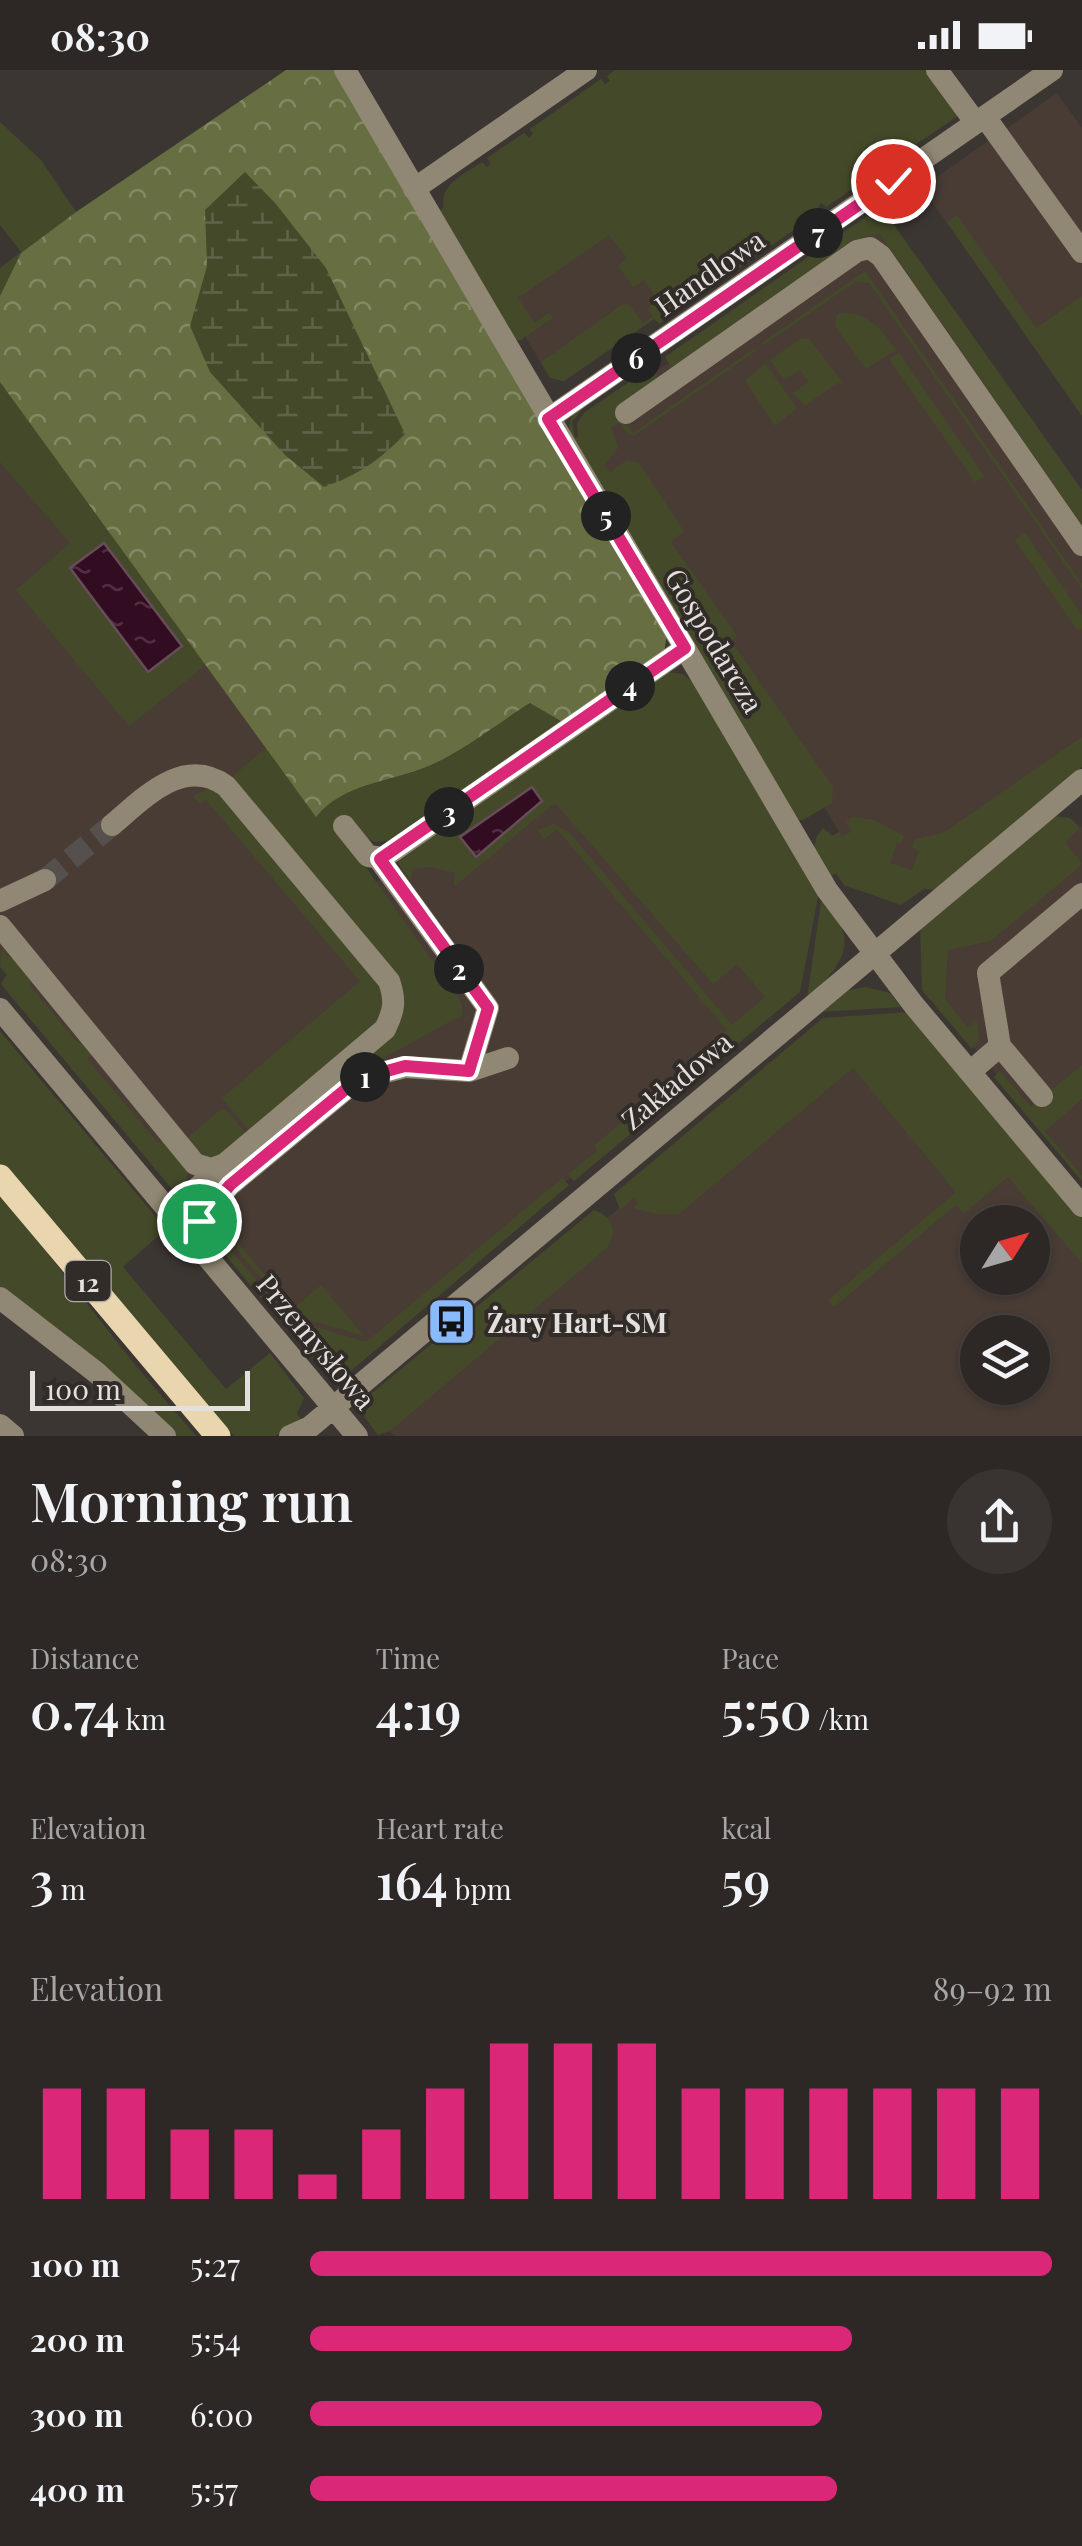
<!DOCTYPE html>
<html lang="en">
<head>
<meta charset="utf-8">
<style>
	body { margin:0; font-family:"Playfair Display",serif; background:#393432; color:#f1f3f6; height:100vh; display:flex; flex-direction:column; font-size:38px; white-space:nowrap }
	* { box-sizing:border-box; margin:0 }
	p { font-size:32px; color:#a7a6a7 }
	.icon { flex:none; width:55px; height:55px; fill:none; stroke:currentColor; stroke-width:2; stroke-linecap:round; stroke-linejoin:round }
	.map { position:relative; height:1366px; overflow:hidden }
	.panel { display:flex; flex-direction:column; background:#2d2826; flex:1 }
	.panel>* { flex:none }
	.needle { width:65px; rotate:53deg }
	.controls { position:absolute; left:960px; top:1135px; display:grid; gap:20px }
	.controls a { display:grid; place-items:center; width:90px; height:90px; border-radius:50%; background:#2d2826; box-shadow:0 2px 8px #0004,0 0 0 2px #484443; font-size:50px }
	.scale { position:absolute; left:30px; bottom:25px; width:220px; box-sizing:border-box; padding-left:10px; border:5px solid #e4e0de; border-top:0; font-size:28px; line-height:35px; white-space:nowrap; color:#e4e0de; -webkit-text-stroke:8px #322c29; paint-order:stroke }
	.pin { position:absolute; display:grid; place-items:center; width:85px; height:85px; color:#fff; margin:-42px; border:5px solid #fff; border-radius:50%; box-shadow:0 2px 10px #0007 }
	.km { position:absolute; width:50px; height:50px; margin:-25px; border-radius:50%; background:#222; color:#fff; font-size:28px; line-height:50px; text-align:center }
	.round { display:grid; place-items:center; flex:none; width:105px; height:105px; border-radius:52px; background:#393432 }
	.overview { display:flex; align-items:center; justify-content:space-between; height:170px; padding:0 30px }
	h1 { font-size:55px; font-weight:600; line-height:75px }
	.stats { display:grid; grid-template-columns:repeat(3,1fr); gap:15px; height:170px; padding:10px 30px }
	.stats div { display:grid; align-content:center }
	.stats b { font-size:50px; font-weight:600 }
	.stats small { font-size:28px; font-weight:400 }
	.stats p { font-size:28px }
	.chart { height:280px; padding:20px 30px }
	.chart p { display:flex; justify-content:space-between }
	.chart svg { width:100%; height:180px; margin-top:10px; stroke:#db2777; stroke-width:6 }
	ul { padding:0 30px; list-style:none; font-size:32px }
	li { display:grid; grid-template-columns:160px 120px 1fr; align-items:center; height:75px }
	li i { height:25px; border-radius:12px; background:#db2777 }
	.status { display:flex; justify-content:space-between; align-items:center; height:70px; padding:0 50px; background:#2d2826; direction:ltr }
	.status svg { height:28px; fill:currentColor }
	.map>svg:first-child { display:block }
	.built { fill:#483c35; fill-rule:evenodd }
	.green { fill:#444a29 }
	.forest { fill:url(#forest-crowns) }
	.wetland { fill:url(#wetland-marsh) }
	.water { fill:url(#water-ripples); stroke:#674c5a; stroke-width:2.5 }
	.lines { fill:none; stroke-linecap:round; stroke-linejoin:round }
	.minor-tunnel { stroke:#55504d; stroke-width:22; stroke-dasharray:22 11; stroke-linecap:butt }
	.minor { stroke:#908774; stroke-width:22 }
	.major { stroke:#e9d5ae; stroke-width:25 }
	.route-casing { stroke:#fff; stroke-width:20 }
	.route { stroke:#db2777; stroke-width:12 }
	.labels { text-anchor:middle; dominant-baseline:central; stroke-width:8; stroke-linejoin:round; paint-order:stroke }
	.shield { fill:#322c29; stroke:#afaaa8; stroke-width:2.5 }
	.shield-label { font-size:25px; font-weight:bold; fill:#e4e0de }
	.street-label { font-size:28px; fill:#e4e0de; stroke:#322c29 }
	.poi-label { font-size:28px; font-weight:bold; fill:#e4e0de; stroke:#322c29; text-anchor:start }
</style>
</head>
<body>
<div class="status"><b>08:30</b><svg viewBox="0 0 49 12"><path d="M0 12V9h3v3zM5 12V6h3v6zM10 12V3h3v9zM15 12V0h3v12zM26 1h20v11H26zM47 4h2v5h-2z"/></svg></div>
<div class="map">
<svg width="1082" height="1366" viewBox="0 0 1082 1366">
	<defs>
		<pattern id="forest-crowns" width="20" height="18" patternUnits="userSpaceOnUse" patternTransform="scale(2.5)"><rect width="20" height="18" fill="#676e41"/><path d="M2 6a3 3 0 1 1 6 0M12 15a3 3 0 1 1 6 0" fill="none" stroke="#848965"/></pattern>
		<pattern id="wetland-marsh" width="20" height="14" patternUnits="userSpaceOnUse" patternTransform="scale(2.5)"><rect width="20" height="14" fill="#444a29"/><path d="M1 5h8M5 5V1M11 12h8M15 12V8" fill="none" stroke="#5f6448"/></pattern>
		<pattern id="water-ripples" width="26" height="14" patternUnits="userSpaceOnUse" patternTransform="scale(2.5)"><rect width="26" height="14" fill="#320c21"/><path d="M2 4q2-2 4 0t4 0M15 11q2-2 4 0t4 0" fill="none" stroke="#502f41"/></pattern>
	</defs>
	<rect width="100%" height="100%" fill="#3c3633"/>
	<!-- built -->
	<path class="built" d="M1057 23 1082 58V346L928 126 931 111Z
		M877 149 1082 420V679L915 819 820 766 829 761 832 766 839 762 824 736 808 745 580 354Z
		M611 150 673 236 564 311 550 308 497 219Z
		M0 312 368 818 531 707 795 919 340 1301 259 1222 1 914 7 905 0 897Z
		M1082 756V1105L936 932 943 854Z
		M902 961 1082 1174V1366H394L376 1345 623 1135ZM978 1152H1032V1208H978ZM978 1262H1032V1318H978Z"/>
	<!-- green -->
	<path class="green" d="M615 0H929L959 45 905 82 902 77 896 80 900 86 826 137 822 133 818 136 821 141 719 212 715 207 710 210 714 216 659 254 654 249 564 311 550 308 541 292 623 234 629 235 643 253 653 246 647 238 658 230 644 210 633 217 618 196 627 188 609 165 518 228 535 253 549 243 553 248 521 270H515L440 140 444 137C439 114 465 104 482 92L487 97 491 94 487 88 524 63 529 68 533 64 530 59 601 9 605 14 610 11 607 6Z
		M0 52 41 90 76 142 21 183 0 226V198L21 182 0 155Z
		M893 128 905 143 892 152 1082 420V455L880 164 867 166 681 295 671 297 665 287Z
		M957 145 1036 258 1082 226V346L947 152Z
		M865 201 1082 514V519L869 213 855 212 764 275 762 273Z
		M840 243C868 242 881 258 896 280L866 299 835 256 836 246Z
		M809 268 843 313H837L805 336 793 323 808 312 800 300 784 310 770 290 800 269Z
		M755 278 757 280 635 365H629L619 353 611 357 618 378 604 395 610 402 627 390 639 393 684 461 671 472 737 566 731 571 833 717 832 733 803 750H797L568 360 573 342 583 338 572 352 575 368 578 366 577 353 585 342 651 297 657 304 654 313 617 340 633 363Z
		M899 283 984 406 975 412 889 289Z
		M765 293 797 338 775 356 745 311Z
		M0 312 206 595 129 656 16 520 70 473 0 392Z
		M1025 463 1082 545V558L1078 561 1015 470Z
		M667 602 683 604 696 615 819 822 800 922 574 1111 568 1104 597 1081 594 1076 727 960 557 759 544 769 537 760 553 754 569 762 732 955 765 927 737 894 713 914 557 735H552L454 817 455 803 432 797 413 799 410 811 398 793 400 787Z
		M531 633 566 654 399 770 375 772 336 755 462 933V945L358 1002 194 1145 186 1136 401 945 232 712 235 704 266 678 316 746C344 713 392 712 430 696 465 681 498 653 531 633Z
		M1082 667V697L936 820 924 819 901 835 844 815 836 803 831 806 814 777 817 766 823 758 832 766 839 762 842 767 852 761 846 751 852 747 874 750 904 766 901 773H897L890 793 912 800 919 781 912 777 915 769 943 763Z
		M207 719 216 720 382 912 386 944 251 1063 222 1028 360 911 206 730 200 734 193 726Z
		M1052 746 1070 748 1080 758 1065 772 1082 793 1078 798 991 871 948 880 945 929 968 958 977 951 979 970 972 979 922 920 920 853Z
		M821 831C827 839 838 848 842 858 853 887 825 911 807 929Z
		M2 878 10 888 14 885 26 900 32 918 75 970 95 981 87 989 158 1073 167 1067C185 1093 198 1097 177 1125L1 914 7 905 0 897Z
		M865 917 890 923 901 937 817 942 844 921Z
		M910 942 1082 1148V1193L1008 1107 964 1143 956 1135 834 1237 828 1230 956 1122 853 998 679 1144H657L633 1138 638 1133 634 1128 620 1140 614 1124 823 948Z
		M0 961 166 1159 123 1197 226 1319 270 1283 304 1328 297 1344 302 1350 275 1366H234L0 1097Z
		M1082 995V1029L1045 1061 1082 1105V1111L994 1007 1000 1001 1031 1037Z
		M221 1039H225L248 1066C222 1089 212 1099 186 1069Z
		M562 1108 569 1115 346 1305 337 1308 324 1303 216 1174 223 1171 289 1249 366 1272Z
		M0 1123 136 1296 196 1366H173L0 1218Z
		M594 1140C612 1146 618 1161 608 1177L390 1361 378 1365 360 1341 366 1328Z
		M238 1173 293 1239 321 1215 364 1266 292 1245 237 1180Z"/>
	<!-- forest -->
	<path class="forest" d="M286 0H335L667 564 664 583 566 654 530 633C498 653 464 681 429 696 391 712 343 713 316 747L0 312V226L21 183 76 142Z"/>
	<!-- wetland -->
	<path class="wetland" d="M245 102 276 134 326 198 405 364C381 389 357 406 324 417L285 385 210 302 190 256 207 196 205 140Z"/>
	<!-- water -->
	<path class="water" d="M104 473 182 576 148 602 70 498Z
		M532 717 542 731 476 787 460 767Z"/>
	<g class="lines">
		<!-- minor-tunnel -->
		<path class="minor-tunnel" d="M45 810 112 755"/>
		<!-- minor -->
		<path class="minor" d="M345 0 827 820 913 934 1082 1136
			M937 0 976 53
			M985 47 1082 182
			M414 119 586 0
			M626 343 857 181 870 178 881 186 1082 475
			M548 349 1052 0
			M344 756 368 786 383 788 685 578
			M379 789 488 938 469 1001
			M0 831 45 810
			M0 856 195 1094 211 1099 225 1094 385 959C394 941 396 931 389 911L226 716C184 685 144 728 112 755
			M0 939 357 1366
			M1000 976 988 903 1082 824
			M970 1002 1000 976 1042 1026
			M182 1131 225 1094
			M187 1162 230 1115 358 1009 405 997 469 1001 508 988
			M0 1228 97 1303 165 1366
			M0 1355 13 1366
			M290 1366 310 1357 1082 710"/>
		<!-- major -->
		<path class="major" d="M0 1107 218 1366"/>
	</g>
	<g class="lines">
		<defs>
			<path id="route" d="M199 1151 230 1115 358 1009 405 996 469 1001 488 938 380 789 685 578 548 349 893 111"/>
		</defs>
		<!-- route casing -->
		<use href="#route" class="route-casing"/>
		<!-- route -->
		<use href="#route" class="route"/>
	</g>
	<!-- icons -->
	<defs>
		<symbol id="bus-square" viewBox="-11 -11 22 22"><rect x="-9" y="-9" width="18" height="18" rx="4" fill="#88bafc" stroke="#322c29"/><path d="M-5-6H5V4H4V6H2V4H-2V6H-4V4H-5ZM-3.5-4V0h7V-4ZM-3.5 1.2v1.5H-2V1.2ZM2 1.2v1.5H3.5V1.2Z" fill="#111"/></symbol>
	</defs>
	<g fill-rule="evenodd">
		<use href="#bus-square" x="424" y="1224" width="55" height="55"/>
	</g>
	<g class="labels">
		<!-- shield labels -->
		<rect class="shield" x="65.5" y="1191" width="45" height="40" rx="8"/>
		<g class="shield-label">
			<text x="88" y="1211">12</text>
		</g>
		<!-- street labels -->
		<g class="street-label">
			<text transform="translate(709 202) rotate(-35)">Handlowa</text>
			<text transform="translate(715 570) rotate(59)">Gospodarcza</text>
			<text transform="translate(676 1010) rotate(-40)">Zakładowa</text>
			<text transform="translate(317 1271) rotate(50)">Przemysłowa</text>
		</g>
		<!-- poi labels -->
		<g class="poi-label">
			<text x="487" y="1251">Żary Hart-SM</text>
		</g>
	</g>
</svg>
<div class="controls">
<a><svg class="needle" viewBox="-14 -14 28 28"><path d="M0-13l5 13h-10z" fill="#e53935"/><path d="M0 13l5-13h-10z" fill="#a7a6a7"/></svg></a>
<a><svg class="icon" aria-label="layers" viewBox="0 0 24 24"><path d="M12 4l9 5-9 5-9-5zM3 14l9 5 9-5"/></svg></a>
</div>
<div class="scale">100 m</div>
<div class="pin" style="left:199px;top:1151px;background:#1e9e55"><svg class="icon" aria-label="arrive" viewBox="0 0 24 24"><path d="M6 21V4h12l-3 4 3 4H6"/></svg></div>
<div class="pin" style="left:893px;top:111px;background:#d93025"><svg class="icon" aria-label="check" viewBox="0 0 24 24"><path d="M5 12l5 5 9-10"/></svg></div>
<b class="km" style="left:365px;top:1007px">1</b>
<b class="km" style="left:459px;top:899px">2</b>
<b class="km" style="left:449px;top:742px">3</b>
<b class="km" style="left:630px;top:616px">4</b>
<b class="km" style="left:606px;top:446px">5</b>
<b class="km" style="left:636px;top:288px">6</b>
<b class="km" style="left:818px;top:163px">7</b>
</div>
<section class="panel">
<div class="overview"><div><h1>Morning run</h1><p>08:30</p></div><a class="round"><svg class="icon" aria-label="share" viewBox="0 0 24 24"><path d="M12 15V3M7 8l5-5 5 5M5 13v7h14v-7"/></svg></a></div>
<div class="stats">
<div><p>Distance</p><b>0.74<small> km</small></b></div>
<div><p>Time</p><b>4:19</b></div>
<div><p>Pace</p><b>5:50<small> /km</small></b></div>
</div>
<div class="stats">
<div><p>Elevation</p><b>3<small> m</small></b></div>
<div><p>Heart rate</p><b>164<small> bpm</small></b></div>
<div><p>kcal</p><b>59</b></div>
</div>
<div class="chart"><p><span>Elevation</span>89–92 m</p>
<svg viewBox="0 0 160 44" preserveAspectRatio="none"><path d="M5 44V17M15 44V17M25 44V27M35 44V27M45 44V38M55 44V27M65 44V17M75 44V6M85 44V6M95 44V6M105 44V17M115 44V17M125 44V17M135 44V17M145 44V17M155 44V17"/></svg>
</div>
<ul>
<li><b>100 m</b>5:27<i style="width:100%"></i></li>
<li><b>200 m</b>5:54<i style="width:73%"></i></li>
<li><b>300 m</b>6:00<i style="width:69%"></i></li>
<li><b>400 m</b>5:57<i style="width:71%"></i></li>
</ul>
</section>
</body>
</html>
